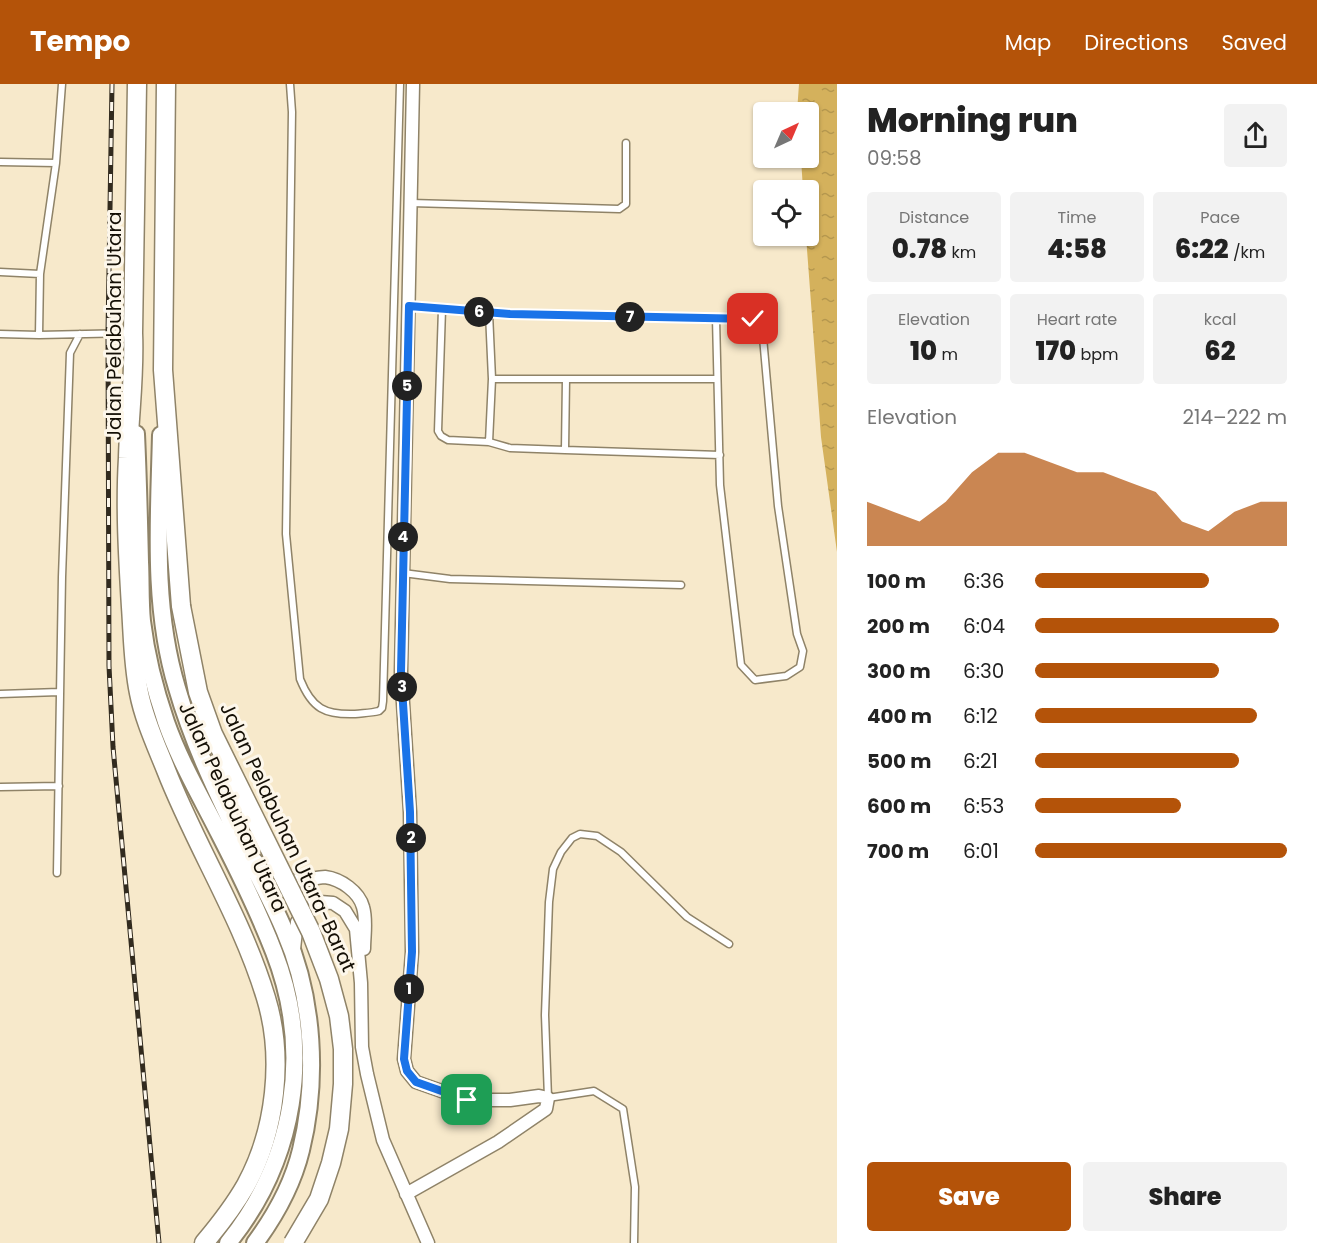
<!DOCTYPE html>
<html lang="en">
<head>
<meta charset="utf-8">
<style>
	body { margin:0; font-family:Poppins,sans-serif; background:#f2f2f2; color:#222; height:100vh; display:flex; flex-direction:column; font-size:22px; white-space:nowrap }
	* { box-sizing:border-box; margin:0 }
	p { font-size:20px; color:#767676 }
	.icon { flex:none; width:33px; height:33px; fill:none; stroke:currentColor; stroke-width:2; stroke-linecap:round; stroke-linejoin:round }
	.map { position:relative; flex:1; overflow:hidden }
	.details { display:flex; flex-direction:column; background:#fff; width:480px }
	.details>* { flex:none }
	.needle { width:39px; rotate:44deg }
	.fabs { position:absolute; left:753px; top:18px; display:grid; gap:12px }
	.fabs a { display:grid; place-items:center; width:66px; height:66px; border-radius:6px; background:#fff; box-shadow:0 2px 4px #0004; font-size:30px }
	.pin { position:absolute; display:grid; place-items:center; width:51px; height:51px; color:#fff; margin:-26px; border-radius:12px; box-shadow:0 3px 9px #0006 }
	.km { position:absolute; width:30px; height:30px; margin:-15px; border-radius:50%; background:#222; color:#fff; font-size:16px; line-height:30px; text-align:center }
	.round { display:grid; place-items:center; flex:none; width:63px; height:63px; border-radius:6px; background:#f2f2f2 }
	.overview { display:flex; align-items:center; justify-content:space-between; height:102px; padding:0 30px }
	h1 { font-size:33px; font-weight:800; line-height:45px }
	.metrics { display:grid; grid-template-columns:repeat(3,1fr); gap:9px; height:102px; padding:6px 30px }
	.metrics div { display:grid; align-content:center; border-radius:6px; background:#f2f2f2; text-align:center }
	.metrics b { font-size:26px; font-weight:800 }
	.metrics small { font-size:16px; font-weight:400 }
	.metrics p { font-size:16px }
	.chart { height:168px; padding:12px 30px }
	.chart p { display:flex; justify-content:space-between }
	.chart svg { width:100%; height:108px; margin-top:6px; fill:#b45309; opacity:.7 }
	.button { display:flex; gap:12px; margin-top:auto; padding:12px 30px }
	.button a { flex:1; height:69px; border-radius:6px; background:#b45309; color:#fff; font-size:24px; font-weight:800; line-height:69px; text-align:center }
	.button a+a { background:#f2f2f2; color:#222 }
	ul { padding:0 30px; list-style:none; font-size:20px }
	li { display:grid; grid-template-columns:96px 72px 1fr; align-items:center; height:45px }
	li i { height:15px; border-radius:8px; background:#b45309 }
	header { display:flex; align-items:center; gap:36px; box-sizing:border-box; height:84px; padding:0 30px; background:#b45309; color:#fff }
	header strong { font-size:28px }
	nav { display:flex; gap:33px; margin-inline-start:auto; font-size:21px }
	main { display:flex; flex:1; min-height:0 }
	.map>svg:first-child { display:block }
	.water { fill:url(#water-ripples) }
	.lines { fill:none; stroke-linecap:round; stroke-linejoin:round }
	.service-casing { stroke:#8f8368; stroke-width:9 }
	.minor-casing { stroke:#8f8368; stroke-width:15 }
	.secondary-casing { stroke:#8f8368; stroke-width:20 }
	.primary-casing { stroke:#8f8368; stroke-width:21 }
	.service { stroke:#fff; stroke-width:6 }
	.minor { stroke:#fff; stroke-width:12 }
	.secondary { stroke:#fff; stroke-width:16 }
	.primary { stroke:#fff; stroke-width:18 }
	.rail-casing { stroke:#322b1f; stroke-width:5 }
	.rail { stroke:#fdf7eb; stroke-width:3; stroke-dasharray:9; stroke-linecap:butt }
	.primary-bridge-casing { stroke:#8f8368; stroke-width:21; stroke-linecap:butt }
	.primary-bridge { stroke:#fff; stroke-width:18 }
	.route-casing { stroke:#fff; stroke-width:12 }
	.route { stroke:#1a73e8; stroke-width:8 }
	.labels { text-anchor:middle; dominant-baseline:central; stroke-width:6; stroke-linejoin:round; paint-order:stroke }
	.street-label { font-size:20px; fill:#140f05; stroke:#fdf7eb }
</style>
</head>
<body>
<header>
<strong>Tempo</strong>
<nav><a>Map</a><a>Directions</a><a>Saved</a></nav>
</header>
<main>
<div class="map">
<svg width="837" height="1159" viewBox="0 0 837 1159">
	<defs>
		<pattern id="water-ripples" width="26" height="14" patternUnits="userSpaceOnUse" patternTransform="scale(1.5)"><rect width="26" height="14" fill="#d4b15c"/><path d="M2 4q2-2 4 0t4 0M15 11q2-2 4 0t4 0" fill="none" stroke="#b5974e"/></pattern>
	</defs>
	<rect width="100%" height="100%" fill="#f7e9cb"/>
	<!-- water -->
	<path class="water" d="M799 0H837V468L821 353 806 152H808V106H803L801 74H808V28H797Z"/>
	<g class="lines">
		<defs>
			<path id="service" d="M290 0 292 28 286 450 300 595C312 625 325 631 355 630 363 629 371 629 379 627L382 624 383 617 400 0
				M0 78 56 79
				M411 119 619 125 626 120V59
				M0 188 40 190
				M409 222 510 230 716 234 720 401 741 581 755 596 786 592 800 583 803 567 797 550 778 422 762 242 753 235 716 234
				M442 225 438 347 441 352 448 356 489 358 510 364 565 366
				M489 229 492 295H717
				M0 250 39 251 132 249
				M39 251 40 190 56 79 62 0
				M566 295 565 366 720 371
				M489 358 492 295
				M403 489 450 495 681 501
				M0 610 59 608
				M0 703 59 702
				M57 789 62 493 70 269 80 250
				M634 1159 635 1103 623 1025 594 1007 548 1014 545 931 549 818 553 785 561 768 572 754 580 750 597 752 621 768 687 833 729 860"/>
			<path id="minor" d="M255 775C268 791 286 799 307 796 313 795 319 793 325 793 341 795 359 808 363 823 367 836 364 852 364 865
				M294 865 297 838 313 820 320 818 333 819 345 827 356 845 361 899 362 963 367 990 383 1056 428 1159
				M406 1110 498 1058 546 1025 548 1014 539 1012 510 1016H467L416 998 407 987 404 975 412 868 410 728 401 588 413 0"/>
			<path id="secondary" d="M136 350C138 393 139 435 140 478 141 497 140 517 142 537 146 570 155 606 166 638 180 678 202 715 221 753 240 790 259 829 274 868 313 968 295 1076 228 1159
				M161 351C159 435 152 522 177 604 192 656 215 705 239 754 254 785 272 816 285 848 314 915 318 996 301 1066 293 1099 275 1132 255 1159"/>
			<path id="primary" d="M137 0 133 249C135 291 129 332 128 374 125 423 128 473 131 523 133 551 133 580 139 609 144 635 156 661 166 686 196 763 242 834 266 914 284 973 276 1046 246 1101 234 1122 220 1140 204 1159
				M166 0 163 286 181 522"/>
		</defs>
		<!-- service casing -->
		<use href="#service" class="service-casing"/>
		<!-- minor casing -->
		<use href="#minor" class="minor-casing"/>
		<!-- secondary casing -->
		<use href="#secondary" class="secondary-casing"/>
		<!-- primary casing -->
		<use href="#primary" class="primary-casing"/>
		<!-- service -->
		<use href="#service" class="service"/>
		<!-- minor -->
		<use href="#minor" class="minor"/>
		<!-- secondary -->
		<use href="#secondary" class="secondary"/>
		<!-- primary -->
		<use href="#primary" class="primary"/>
		<defs>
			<path id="rail" d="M112 0 108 249 109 582 113 663 159 1159"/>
		</defs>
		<!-- rail casing -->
		<use href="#rail" class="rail-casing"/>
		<!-- rail -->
		<use href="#rail" class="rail"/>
		<defs>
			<path id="primary-bridge" d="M181 522 198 608 213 650 311 848 329 895 339 932 343 965V1000L339 1045 331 1079 319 1115 293 1159"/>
		</defs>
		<!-- primary-bridge casing -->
		<use href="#primary-bridge" class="primary-bridge-casing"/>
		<!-- primary-bridge -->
		<use href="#primary-bridge" class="primary-bridge"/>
	</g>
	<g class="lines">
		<defs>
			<path id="route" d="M467 1016 416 998 407 987 404 975 412 868 410 728 401 588 409 222 510 230 753 235"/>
		</defs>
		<!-- route casing -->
		<use href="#route" class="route-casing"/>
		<!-- route -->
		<use href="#route" class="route"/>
	</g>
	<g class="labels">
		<!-- street labels -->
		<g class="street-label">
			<text transform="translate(114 242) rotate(-90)">Jalan Pelabuhan Utara</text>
			<text transform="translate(233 723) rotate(65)">Jalan Pelabuhan Utara</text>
			<text transform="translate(288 753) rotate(65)">Jalan Pelabuhan Utara-Barat</text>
		</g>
	</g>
</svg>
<div class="fabs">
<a><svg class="needle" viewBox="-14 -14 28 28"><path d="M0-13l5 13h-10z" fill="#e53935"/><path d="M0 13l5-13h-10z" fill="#767676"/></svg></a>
<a><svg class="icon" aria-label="locate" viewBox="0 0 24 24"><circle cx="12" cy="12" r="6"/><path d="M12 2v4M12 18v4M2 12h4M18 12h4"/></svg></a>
</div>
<div class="pin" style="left:467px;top:1016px;background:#1e9e55"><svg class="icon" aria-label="arrive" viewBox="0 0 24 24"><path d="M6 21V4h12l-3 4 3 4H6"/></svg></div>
<div class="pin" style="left:753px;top:235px;background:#d93025"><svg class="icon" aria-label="check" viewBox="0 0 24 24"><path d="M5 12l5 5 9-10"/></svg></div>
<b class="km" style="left:409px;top:905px">1</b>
<b class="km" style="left:411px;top:754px">2</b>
<b class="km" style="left:402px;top:603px">3</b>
<b class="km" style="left:403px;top:453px">4</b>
<b class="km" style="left:407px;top:302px">5</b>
<b class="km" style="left:479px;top:228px">6</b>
<b class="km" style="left:630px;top:233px">7</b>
</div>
<section class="details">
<div class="overview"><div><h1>Morning run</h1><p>09:58</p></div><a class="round"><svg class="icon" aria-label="share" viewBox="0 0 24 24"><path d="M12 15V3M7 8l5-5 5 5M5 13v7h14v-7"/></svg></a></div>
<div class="metrics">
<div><p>Distance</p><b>0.78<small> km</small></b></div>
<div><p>Time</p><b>4:58</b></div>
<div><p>Pace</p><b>6:22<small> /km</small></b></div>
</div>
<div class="metrics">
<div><p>Elevation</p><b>10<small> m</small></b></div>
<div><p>Heart rate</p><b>170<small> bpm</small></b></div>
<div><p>kcal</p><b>62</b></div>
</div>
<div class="chart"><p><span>Elevation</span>214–222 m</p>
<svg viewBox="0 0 160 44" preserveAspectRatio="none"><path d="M0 44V26L10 30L20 34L30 26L40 14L50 6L60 6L70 10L80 14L90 14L100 18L110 22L120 34L130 38L140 30L150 26L160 26V44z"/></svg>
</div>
<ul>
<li><b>100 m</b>6:36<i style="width:69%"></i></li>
<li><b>200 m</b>6:04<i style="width:97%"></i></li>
<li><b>300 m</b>6:30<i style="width:73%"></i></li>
<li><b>400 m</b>6:12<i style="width:88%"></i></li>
<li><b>500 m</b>6:21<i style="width:81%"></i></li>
<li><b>600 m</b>6:53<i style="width:58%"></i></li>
<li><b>700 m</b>6:01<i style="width:100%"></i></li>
</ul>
<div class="button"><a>Save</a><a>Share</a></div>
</section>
</main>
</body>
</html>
